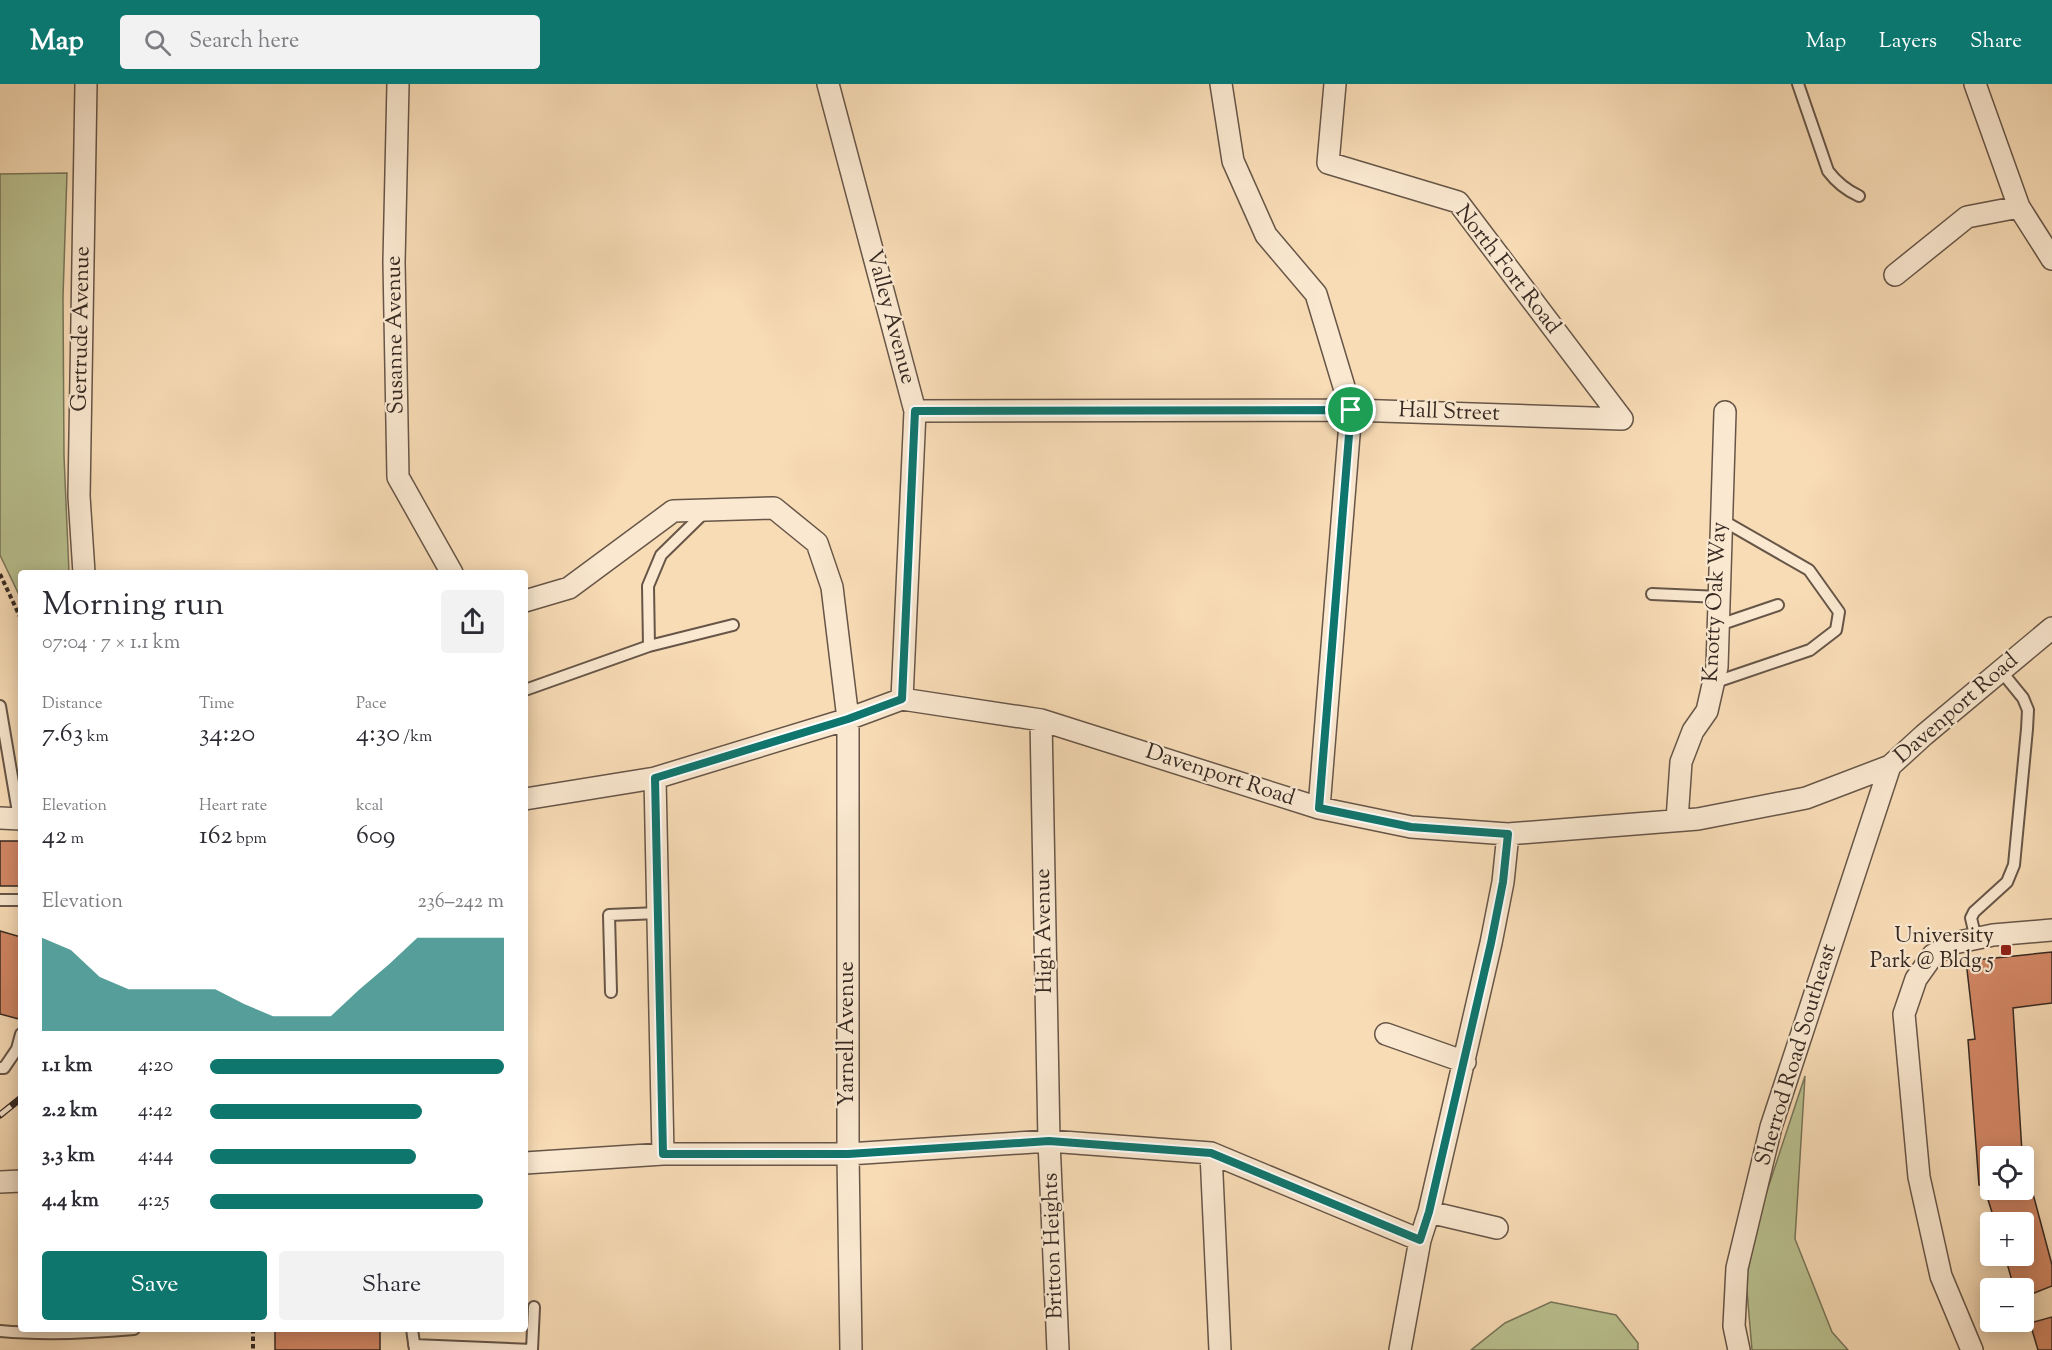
<!DOCTYPE html>
<html lang="en">
<head>
<meta charset="utf-8">
<style>
	body { margin:0; font-family:"Sorts Mill Goudy",serif; background:#f2f2f3; color:#2b2b33; height:100vh; display:flex; flex-direction:column; font-size:22px; white-space:nowrap }
	* { box-sizing:border-box; margin:0 }
	p { font-size:20px; color:#7c7c81 }
	.icon { flex:none; width:33px; height:33px; fill:none; stroke:currentColor; stroke-width:2; stroke-linecap:round; stroke-linejoin:round }
	.map { position:relative; flex:1; overflow:hidden }
	.sheet { position:absolute; left:18px; top:486px; width:510px; height:762px; display:flex; flex-direction:column; background:#fff; border-radius:6px; box-shadow:0 3px 15px #0003 }
	.sheet>* { flex:none }
	.tools { position:absolute; left:1980px; top:1062px; display:grid; gap:12px }
	.tools a { display:grid; place-items:center; width:54px; height:54px; border-radius:6px; background:#fff; box-shadow:0 3px 15px #0003; font-size:30px }
	.pin { position:absolute; display:grid; place-items:center; width:51px; height:51px; color:#fff; margin:-26px; border:3px solid #fff; border-radius:50%; box-shadow:0 2px 6px #0007 }
	.round { display:grid; place-items:center; flex:none; width:63px; height:63px; border-radius:6px; background:#f2f2f3 }
	.head { display:flex; align-items:center; justify-content:space-between; height:102px; padding:0 24px }
	h1 { font-size:33px; font-weight:600; line-height:45px }
	.figures { display:grid; grid-template-columns:repeat(3,1fr); gap:9px; height:102px; padding:6px 24px }
	.figures div { display:grid; align-content:center }
	.figures b { font-size:26px; font-weight:600 }
	.figures small { font-size:16px; font-weight:400 }
	.figures p { font-size:16px }
	.chart { height:168px; padding:12px 24px }
	.chart p { display:flex; justify-content:space-between }
	.chart svg { width:100%; height:108px; margin-top:6px; fill:#0f766e; opacity:.7 }
	.cta { display:flex; gap:12px; margin-top:auto; padding:12px 24px }
	.cta a { flex:1; height:69px; border-radius:6px; background:#0f766e; color:#fff; font-size:24px; font-weight:600; line-height:69px; text-align:center }
	.cta a+a { background:#f2f2f3; color:#2b2b33 }
	ul { padding:0 24px; list-style:none; font-size:20px }
	li { display:grid; grid-template-columns:96px 72px 1fr; align-items:center; height:45px }
	li i { height:15px; border-radius:8px; background:#0f766e }
	header { display:flex; align-items:center; gap:36px; box-sizing:border-box; height:84px; padding:0 30px; background:#0f766e; color:#fff }
	header strong { font-size:28px }
	nav { display:flex; gap:33px; margin-inline-start:auto; font-size:21px }
	.search { width:420px; height:54px; background:#f2f2f3; display:flex; align-items:center; gap:15px; box-sizing:border-box; padding:0 21px; border-radius:6px; color:#7c7c81; font-size:22px }
	.map>svg:first-child { display:block }
	.green { fill:#bac190; stroke:#78765a; stroke-width:1.5 }
	.building { fill:#d28765; stroke:#372a23; stroke-width:1.5 }
	.lines { fill:none; stroke-linecap:round; stroke-linejoin:round }
	.service-casing { stroke:#675648; stroke-width:14 }
	.minor-casing { stroke:#675648; stroke-width:24 }
	.path { stroke:#372a23; stroke-width:4; stroke-dasharray:4.5 3; stroke-linecap:butt }
	.service { stroke:#fae8d0; stroke-width:10 }
	.minor { stroke:#fae8d0; stroke-width:21 }
	.rail-casing { stroke:#372a23; stroke-width:7 }
	.rail { stroke:#fae8d0; stroke-width:4.5; stroke-dasharray:14; stroke-linecap:butt }
	.route-casing { stroke:#fff; stroke-width:12 }
	.route { stroke:#0f766e; stroke-width:8 }
	.poi-dot { fill:#8f2418; stroke:#fae8d0; stroke-width:2 }
	.labels { text-anchor:middle; dominant-baseline:central; stroke-width:4.5; stroke-linejoin:round; paint-order:stroke }
	.street-label { font-size:22px; fill:#372a23; stroke:#fae8d0 }
	.poi-label { font-size:22px; fill:#372a23; stroke:#fae8d0; text-anchor:end }
</style>
</head>
<body>
<header>
<strong>Map</strong>
<div class="search"><svg class="icon" aria-label="search" viewBox="0 0 24 24"><circle cx="10" cy="10" r="6"/><path d="M15 15l6 6"/></svg>Search here</div>
<nav><a>Map</a><a>Layers</a><a>Share</a></nav>
</header>
<div class="map">
<svg width="2052" height="1266" viewBox="0 0 2052 1266">
	<rect width="100%" height="100%" fill="#f8dcb6"/>
	<filter id="stains"><feTurbulence type="fractalNoise" baseFrequency=".00333" numOctaves="4"/><feColorMatrix values="0 0 0 0 .2 0 0 0 0 .09 0 0 0 0 .02 0 0 0 .5 -.17"/></filter>
	<radialGradient id="worn" r=".72"><stop offset=".6" stop-color="#630" stop-opacity="0"/><stop offset="1" stop-color="#630" stop-opacity=".3"/></radialGradient>
	<!-- green -->
	<path class="green" d="M67 89 63 213 64 372 69 489H21V515L0 471V90Z
		M1805 992 1795 1155 1832 1248 1848 1266H1752L1746 1195 1760 1128Z
		M1551 1218 1616 1231 1638 1259V1266H1471L1505 1239Z"/>
	<!-- building -->
	<path class="building" d="M0 757H21V802H0Z
		M0 847 21 853V927L19 935 0 930Z
		M2052 868V919L2013 924 2022 1068 1990 1070V1101H1979L1968 956 1975 955 1966 877Z
		M1985 1106H2032L2052 1181V1202L2024 1213V1204H2014L2005 1172H2024V1138H1995Z
		M2052 1233V1266H2038L2030 1239Z
		M275 1245H380V1266H275Z"/>
	<g class="lines">
		<defs>
			<path id="service" d="M1798 0 1828 87C1837 99 1846 106 1859 112
				M705 428 661 471 648 502 649 562 733 541
				M1652 510 1720 513
				M1719 541 1778 521
				M1713 599 1810 566 1836 546 1839 528 1809 486 1722 436
				M525 606 649 562
				M0 622 19 734
				M0 816H21
				M1976 855 1971 834 1974 828 2007 798 2014 781 2027 645 2028 626 2023 614 2001 587
				M611 908 609 831 659 829
				M0 984H4L17 965 21 950
				M412 1245 415 1266
				M0 1247C44 1251 90 1249 134 1245
				M414 1261 532 1266 534 1223"/>
			<path id="minor" d="M398 0 394 178 398 393 452 489
				M828 0 915 327 902 615
				M1221 0 1233 77 1266 151 1316 210 1351 326 1319 724
				M1335 0 1328 79 1458 118 1622 335
				M1975 0 2019 123 2052 175
				M1895 191 1967 133 2019 123
				M915 327 1351 326 1622 335
				M84 489 79 412 86 0
				M525 517 569 504 673 427 774 424 817 459 832 503 848 635V1070L851 1266
				M1041 636 1049 1057 1058 1266
				M655 694 663 1070
				M525 715 655 694 848 635 902 615 1041 636 1319 724 1411 743 1508 750 1698 735 1806 714 1890 682 1924 651 2052 544
				M0 734 21 735
				M1677 736 1681 678 1693 647 1707 627 1717 583 1725 328
				M1386 950 1465 978
				M1211 1069 1220 1266
				M525 1079 663 1070H848L1049 1057 1211 1069 1420 1156
				M0 1098 21 1097
				M1429 1128 1497 1144
				M1400 1266 1420 1156 1429 1128 1491 859 1503 798 1508 750
				M1739 1266 1734 1242 1737 1184 1771 1043 1890 682
				M1972 1266 1941 1192 1919 1093 1904 930 1916 895 1933 871 1954 859 1993 851 2052 846"/>
		</defs>
		<!-- service casing -->
		<use href="#service" class="service-casing"/>
		<!-- minor casing -->
		<use href="#minor" class="minor-casing"/>
		<!-- path -->
		<path class="path" d="M0 490 21 535
			M253 1245V1266"/>
		<!-- service -->
		<use href="#service" class="service"/>
		<!-- minor -->
		<use href="#minor" class="minor"/>
		<defs>
			<path id="rail" d="M0 1031 21 1014"/>
		</defs>
		<!-- rail casing -->
		<use href="#rail" class="rail-casing"/>
		<!-- rail -->
		<use href="#rail" class="rail"/>
	</g>
	<g class="lines">
		<defs>
			<path id="route" d="M1351 326 1319 724 1411 743 1508 750 1503 798 1491 859 1429 1128 1420 1156 1211 1069 1049 1057 848 1070H663L655 694 848 635 902 615 915 327Z"/>
		</defs>
		<!-- route casing -->
		<use href="#route" class="route-casing"/>
		<!-- route -->
		<use href="#route" class="route"/>
	</g>
	<!-- markers -->
	<rect class="poi-dot" x="2000" y="860" width="12" height="12" rx="3"/>
	<g class="labels">
		<!-- street labels -->
		<g class="street-label">
			<text transform="translate(1507 186) rotate(52)">North Fort Road</text>
			<text transform="translate(890 233) rotate(75)">Valley Avenue</text>
			<text transform="translate(82 245) rotate(-89)">Gertrude Avenue</text>
			<text transform="translate(396 251) rotate(-91)">Susanne Avenue</text>
			<text transform="translate(1449 329) rotate(2)">Hall Street</text>
			<text transform="translate(1716 518) rotate(-87)">Knotty Oak Way</text>
			<text transform="translate(1957 625) rotate(-41)">Davenport Road</text>
			<text transform="translate(1220 692) rotate(18)">Davenport Road</text>
			<text transform="translate(1045 847) rotate(-91)">High Avenue</text>
			<text transform="translate(848 950) rotate(-90)">Yarnell Avenue</text>
			<text transform="translate(1797 971) rotate(-73)">Sherrod Road Southeast</text>
			<text transform="translate(1054 1162) rotate(-92)">Britton Heights</text>
		</g>
		<!-- poi labels -->
		<g class="poi-label">
			<text x="1994" y="853">University<tspan x="1994" dy="25">Park @ Bldg 5</tspan></text>
		</g>
	</g>
	<rect width="100%" height="100%" filter="url(#stains)"/>
	<rect width="100%" height="100%" fill="url(#worn)"/>
</svg>
<div class="tools">
<a><svg class="icon" aria-label="locate" viewBox="0 0 24 24"><circle cx="12" cy="12" r="6"/><path d="M12 2v4M12 18v4M2 12h4M18 12h4"/></svg></a>
<a>+</a>
<a>−</a>
</div>
<div class="pin" style="left:1351px;top:326px;background:#1e9e55"><svg class="icon" aria-label="arrive" viewBox="0 0 24 24"><path d="M6 21V4h12l-3 4 3 4H6"/></svg></div>
<section class="sheet">
<div class="head"><div><h1>Morning run</h1><p>07:04 · 7 × 1.1 km</p></div><a class="round"><svg class="icon" aria-label="share" viewBox="0 0 24 24"><path d="M12 15V3M7 8l5-5 5 5M5 13v7h14v-7"/></svg></a></div>
<div class="figures">
<div><p>Distance</p><b>7.63<small> km</small></b></div>
<div><p>Time</p><b>34:20</b></div>
<div><p>Pace</p><b>4:30<small> /km</small></b></div>
</div>
<div class="figures">
<div><p>Elevation</p><b>42<small> m</small></b></div>
<div><p>Heart rate</p><b>162<small> bpm</small></b></div>
<div><p>kcal</p><b>609</b></div>
</div>
<div class="chart"><p><span>Elevation</span>236–242 m</p>
<svg viewBox="0 0 160 44" preserveAspectRatio="none"><path d="M0 44V6L10 11L20 22L30 27L40 27L50 27L60 27L70 33L80 38L90 38L100 38L110 27L120 17L130 6L140 6L150 6L160 6V44z"/></svg>
</div>
<ul>
<li><b>1.1 km</b>4:20<i style="width:100%"></i></li>
<li><b>2.2 km</b>4:42<i style="width:72%"></i></li>
<li><b>3.3 km</b>4:44<i style="width:70%"></i></li>
<li><b>4.4 km</b>4:25<i style="width:93%"></i></li>
</ul>
<div class="cta"><a>Save</a><a>Share</a></div>
</section>
</div>
</body>
</html>
